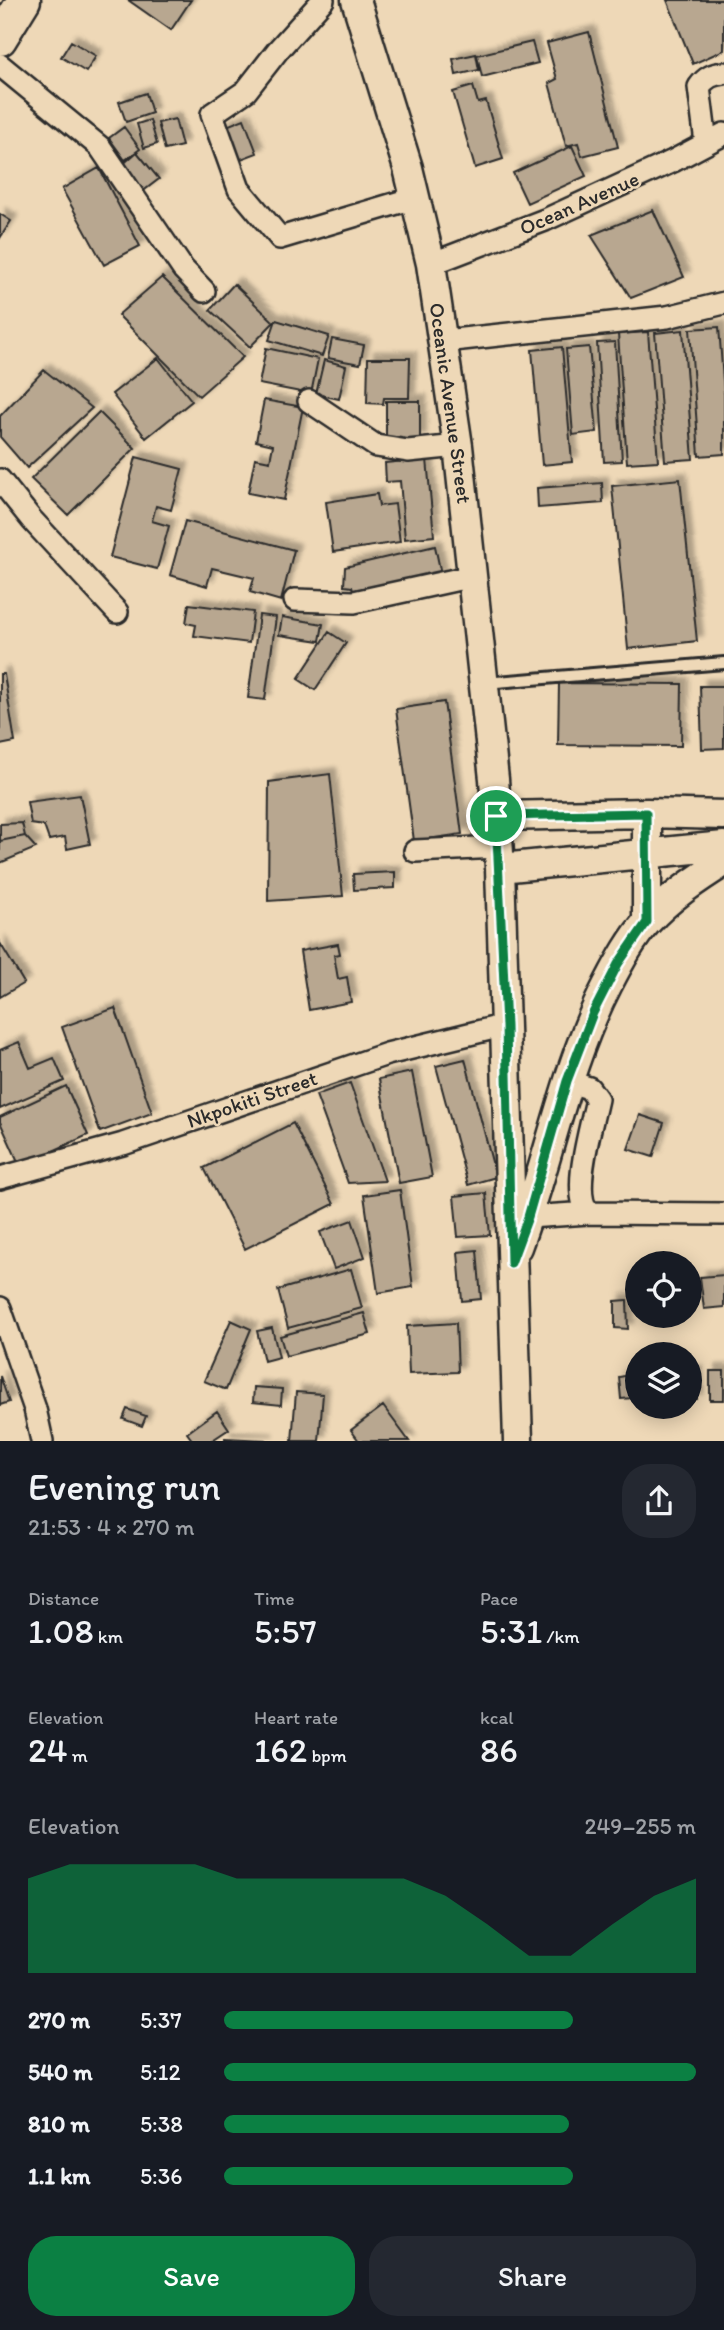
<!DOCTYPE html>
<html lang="en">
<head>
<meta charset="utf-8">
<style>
	body { margin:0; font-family:Itim,sans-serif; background:#242831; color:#f1f3f6; height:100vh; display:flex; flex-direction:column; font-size:26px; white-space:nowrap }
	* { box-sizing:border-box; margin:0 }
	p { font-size:23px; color:#9ea1a6 }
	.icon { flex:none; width:38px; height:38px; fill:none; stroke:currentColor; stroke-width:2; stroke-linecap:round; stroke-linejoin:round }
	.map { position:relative; height:1441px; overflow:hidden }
	.details { display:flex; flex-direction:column; background:#171b24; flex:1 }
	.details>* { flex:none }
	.tools { position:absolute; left:625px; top:1251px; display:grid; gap:14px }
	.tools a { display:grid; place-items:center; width:77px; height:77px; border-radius:50%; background:#171b24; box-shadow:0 4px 18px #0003; font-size:35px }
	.pin { position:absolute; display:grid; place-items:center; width:60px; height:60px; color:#fff; margin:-30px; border:4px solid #fff; border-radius:50%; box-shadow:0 2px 7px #0007 }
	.round { display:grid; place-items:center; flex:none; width:74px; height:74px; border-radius:28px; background:#242831 }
	.head { display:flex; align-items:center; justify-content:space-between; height:119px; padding:0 28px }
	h1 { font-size:38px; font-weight:600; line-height:52px }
	.stats { display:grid; grid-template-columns:repeat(3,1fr); gap:10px; height:119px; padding:7px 28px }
	.stats div { display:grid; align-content:center }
	.stats b { font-size:35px; font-weight:600 }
	.stats small { font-size:19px; font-weight:400 }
	.stats p { font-size:19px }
	.chart { height:196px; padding:14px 28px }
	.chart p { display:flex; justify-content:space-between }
	.chart svg { width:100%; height:126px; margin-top:7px; fill:#0b8043; opacity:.7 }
	.button { display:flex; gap:14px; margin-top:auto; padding:14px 28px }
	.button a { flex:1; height:80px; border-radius:28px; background:#0b8043; color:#fff; font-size:28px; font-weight:600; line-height:80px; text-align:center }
	.button a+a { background:#242831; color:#f1f3f6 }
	ul { padding:0 28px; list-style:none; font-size:23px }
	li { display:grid; grid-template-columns:112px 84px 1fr; align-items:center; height:52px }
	li i { height:18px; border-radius:9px; background:#0b8043 }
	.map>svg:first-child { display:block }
	.building { fill:#b8a790; stroke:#2b2b2b; stroke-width:2; filter:url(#shadow) }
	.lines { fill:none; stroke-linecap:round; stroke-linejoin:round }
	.lane-casing { stroke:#2b2b2b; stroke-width:16 }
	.street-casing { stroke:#2b2b2b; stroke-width:26 }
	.secondary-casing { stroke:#2b2b2b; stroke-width:33 }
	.primary-casing { stroke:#2b2b2b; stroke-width:37 }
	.lane { stroke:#eed8b7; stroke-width:10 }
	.street { stroke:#eed8b7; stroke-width:21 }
	.secondary { stroke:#eed8b7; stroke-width:28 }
	.primary { stroke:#eed8b7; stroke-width:32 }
	.route-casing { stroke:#fff; stroke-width:14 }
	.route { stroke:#0b8043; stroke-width:9 }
	.labels { text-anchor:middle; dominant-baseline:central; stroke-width:5; stroke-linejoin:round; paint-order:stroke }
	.street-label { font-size:21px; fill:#2b2b2b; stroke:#eed8b7 }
</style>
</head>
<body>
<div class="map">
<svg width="724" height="1441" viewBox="0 0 724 1441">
	<defs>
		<filter id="shadow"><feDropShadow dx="6" dy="-6" stdDeviation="2" flood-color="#0004"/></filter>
	</defs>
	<rect width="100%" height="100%" fill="#eed8b7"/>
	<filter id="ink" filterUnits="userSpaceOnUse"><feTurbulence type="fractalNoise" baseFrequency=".0143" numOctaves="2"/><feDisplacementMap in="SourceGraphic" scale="14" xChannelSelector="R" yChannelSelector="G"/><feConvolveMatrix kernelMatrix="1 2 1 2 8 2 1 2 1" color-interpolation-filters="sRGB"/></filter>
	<g filter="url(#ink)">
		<!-- building -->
		<path class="building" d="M128 0H191L171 30Z
			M667 0H724V50L693 64Z
			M589 32 618 147 582 156 578 143 566 146 549 83 557 79 547 43Z
			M71 41 96 56 86 72 61 57Z
			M532 42 538 63 482 77 477 55Z
			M476 54 479 70 456 75 453 59Z
			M473 86 478 103 486 101 503 159 475 168 453 92Z
			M146 93 152 113 126 122 119 102Z
			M175 119 182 146 165 150 158 123Z
			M244 119 257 153 236 161 224 127Z
			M150 120 157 144 144 148 137 124Z
			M124 127 140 149 125 160 109 138Z
			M572 146 586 176 527 203 513 173Z
			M137 152 159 179 142 192 121 166Z
			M99 168 140 246 104 265 62 189Z
			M653 210 684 277 631 298 591 235Z
			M0 214 11 221 0 238Z
			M162 277 243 357 199 396 118 315Z
			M234 284 274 322 250 347 210 310Z
			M276 320 329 336 322 356 269 340Z
			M719 327 724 394V454L699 456 690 329Z
			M683 330 693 459 665 461 655 333Z
			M648 332 658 461 627 463 618 334Z
			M332 339 364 345 360 364 328 358Z
			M615 342 622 461 604 462 597 343Z
			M562 347 572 462 542 465 532 350Z
			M589 347 597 432 573 435 566 349Z
			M266 348 318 359 311 394 259 384Z
			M158 358 192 401 146 438 112 394Z
			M368 358H410L409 398H384L383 404 367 403Z
			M324 360 346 366 339 399 316 394Z
			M44 370 92 408 27 468 0 437V416Z
			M264 400 303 407 284 500 248 493 255 458 270 461 273 445 256 441Z
			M386 401H420V439H386Z
			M99 412 135 448 68 515 31 479Z
			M136 457 182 469 171 510 156 506 152 521 169 526 157 569 110 557Z
			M427 459 434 536 405 539 400 481 386 482 385 463Z
			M680 479 697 641 628 649 612 486Z
			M602 483 603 503 538 508 537 488Z
			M377 494 379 506 395 504 400 542 333 552 326 502Z
			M185 521 294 550 281 601 250 592 254 578 212 568 207 586 170 575Z
			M435 546 441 574 354 594 352 587 344 586 345 567Z
			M189 604 253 612 249 643 194 636 196 625 186 623Z
			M259 615 276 617 265 700 248 698Z
			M282 617 323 624 320 641 279 635Z
			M329 632 346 643 315 690 298 679Z
			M0 674H4L15 742 0 745Z
			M559 683 682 684 681 746 558 745Z
			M700 686H724V748L702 749Z
			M444 702 462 834 414 841 396 709Z
			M330 774 343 896 268 901 269 782Z
			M80 795 90 844 67 849 65 837 49 840 44 826 31 824 27 802Z
			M22 823 25 836 0 841V824Z
			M25 836 36 848 0 863V841Z
			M395 872V888L354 890 353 874Z
			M0 943 24 983 0 997Z
			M338 944 340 954 334 955 338 979 347 977 351 1002 309 1010 300 951Z
			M115 1008 152 1113 100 1132 62 1027Z
			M19 1042 30 1068 54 1058 64 1081 0 1109V1050Z
			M465 1059 496 1177 468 1185 436 1066Z
			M412 1072 432 1177 399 1183 379 1079Z
			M350 1083 385 1181 348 1183 316 1095Z
			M66 1086 88 1135 20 1166 0 1122V1117Z
			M640 1115 664 1123 653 1157 628 1149Z
			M293 1123 334 1204 245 1249 204 1168Z
			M400 1190 413 1287 378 1293 364 1195Z
			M486 1193 490 1235 458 1237 454 1196Z
			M352 1220 365 1257 334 1269 320 1232Z
			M477 1250 481 1299 462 1301 458 1252Z
			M351 1269 362 1308 288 1328 278 1290Z
			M724 1275V1307L704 1309 700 1277Z
			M627 1300 628 1329 615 1328V1301Z
			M364 1313 370 1334 286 1356 280 1336Z
			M231 1320 251 1329 226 1390 204 1381Z
			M456 1323 458 1372 409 1374 407 1326Z
			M272 1328 279 1357 264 1361 257 1331Z
			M710 1371H724V1400H710Z
			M696 1372 697 1399H690V1373Z
			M630 1375 633 1398 621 1399 619 1377Z
			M0 1376 9 1402 0 1405Z
			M254 1387 282 1389 281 1405 253 1402Z
			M296 1392 323 1394 319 1441H292Z
			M383 1406 409 1441H359L351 1430Z
			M127 1409 146 1416 142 1426 123 1419Z
			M217 1411 229 1429 211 1441H193L187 1433Z
			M225 1438 266 1440V1441H225Z"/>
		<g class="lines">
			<defs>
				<path id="lane" d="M484 683 724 663"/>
				<path id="street" d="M323 0 278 50 246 91 212 114 239 189 280 238 414 198
					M0 65 100 147 183 269 204 291
					M706 143 699 87C706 77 713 74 724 73
					M431 264 545 220 673 161 724 134
					M444 341 667 317 724 303
					M309 401 376 446 408 451 458 446
					M0 480 32 520 117 612
					M295 600 354 602 473 576
					M415 851 498 847
					M567 1081 589 1088 597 1099C592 1124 570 1194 589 1213L724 1214
					M0 1178 123 1144 387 1054 506 1025
					M528 1217 589 1213
					M0 1308 35 1409 42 1441"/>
				<path id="secondary" d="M356 0 408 168 431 264 458 446 494 779 500 868 518 1441
					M647 813V922
					M496 816 647 813 724 815
					M500 868 724 846
					M517 1247C550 1159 564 1069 608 984 619 963 632 938 648 921 670 897 697 879 724 862"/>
				<path id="primary" d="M0 39 24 0"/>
			</defs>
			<!-- lane casing -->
			<use href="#lane" class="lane-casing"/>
			<!-- street casing -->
			<use href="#street" class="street-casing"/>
			<!-- secondary casing -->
			<use href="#secondary" class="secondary-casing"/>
			<!-- primary casing -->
			<use href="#primary" class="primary-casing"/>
			<!-- lane -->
			<use href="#lane" class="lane"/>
			<!-- street -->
			<use href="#street" class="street"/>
			<!-- secondary -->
			<use href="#secondary" class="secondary"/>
			<!-- primary -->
			<use href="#primary" class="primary"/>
		</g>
	</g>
	<g class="lines" filter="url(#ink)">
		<defs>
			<path id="route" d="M646 813 647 922 618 964 593 1013 567 1081 528 1217 511 1263 506 1026 496 816Z"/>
		</defs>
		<!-- route casing -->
		<use href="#route" class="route-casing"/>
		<!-- route -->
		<use href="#route" class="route"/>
	</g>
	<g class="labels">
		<!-- street labels -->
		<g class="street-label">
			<text transform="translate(579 203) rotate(-24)">Ocean Avenue</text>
			<text transform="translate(451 403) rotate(82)">Oceanic Avenue Street</text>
			<text transform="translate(252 1099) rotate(-19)">Nkpokiti Street</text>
		</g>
	</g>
</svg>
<div class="tools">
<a><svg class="icon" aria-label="locate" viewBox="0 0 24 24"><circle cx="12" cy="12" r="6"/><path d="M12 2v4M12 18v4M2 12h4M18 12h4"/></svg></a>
<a><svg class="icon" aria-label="layers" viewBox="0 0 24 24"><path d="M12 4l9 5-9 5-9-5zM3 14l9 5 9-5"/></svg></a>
</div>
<div class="pin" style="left:496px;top:816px;background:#1e9e55"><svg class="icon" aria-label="arrive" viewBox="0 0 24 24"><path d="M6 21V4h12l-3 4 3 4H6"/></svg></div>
</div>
<section class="details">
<div class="head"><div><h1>Evening run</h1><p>21:53 · 4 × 270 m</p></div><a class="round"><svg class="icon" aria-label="share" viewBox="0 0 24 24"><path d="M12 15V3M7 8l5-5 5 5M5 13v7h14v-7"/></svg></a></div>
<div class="stats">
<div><p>Distance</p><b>1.08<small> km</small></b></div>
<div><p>Time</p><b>5:57</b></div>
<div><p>Pace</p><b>5:31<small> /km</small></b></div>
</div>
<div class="stats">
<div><p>Elevation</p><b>24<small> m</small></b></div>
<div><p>Heart rate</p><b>162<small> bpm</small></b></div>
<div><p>kcal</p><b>86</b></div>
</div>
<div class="chart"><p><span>Elevation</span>249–255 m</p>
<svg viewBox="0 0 160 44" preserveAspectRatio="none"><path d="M0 44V11L10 6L20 6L30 6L40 6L50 11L60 11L70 11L80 11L90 11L100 17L110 27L120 38L130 38L140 27L150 17L160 11V44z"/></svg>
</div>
<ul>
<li><b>270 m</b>5:37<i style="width:74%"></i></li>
<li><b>540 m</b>5:12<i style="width:100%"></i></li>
<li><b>810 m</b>5:38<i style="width:73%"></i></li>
<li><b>1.1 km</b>5:36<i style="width:74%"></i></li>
</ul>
<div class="button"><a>Save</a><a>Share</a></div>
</section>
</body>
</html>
